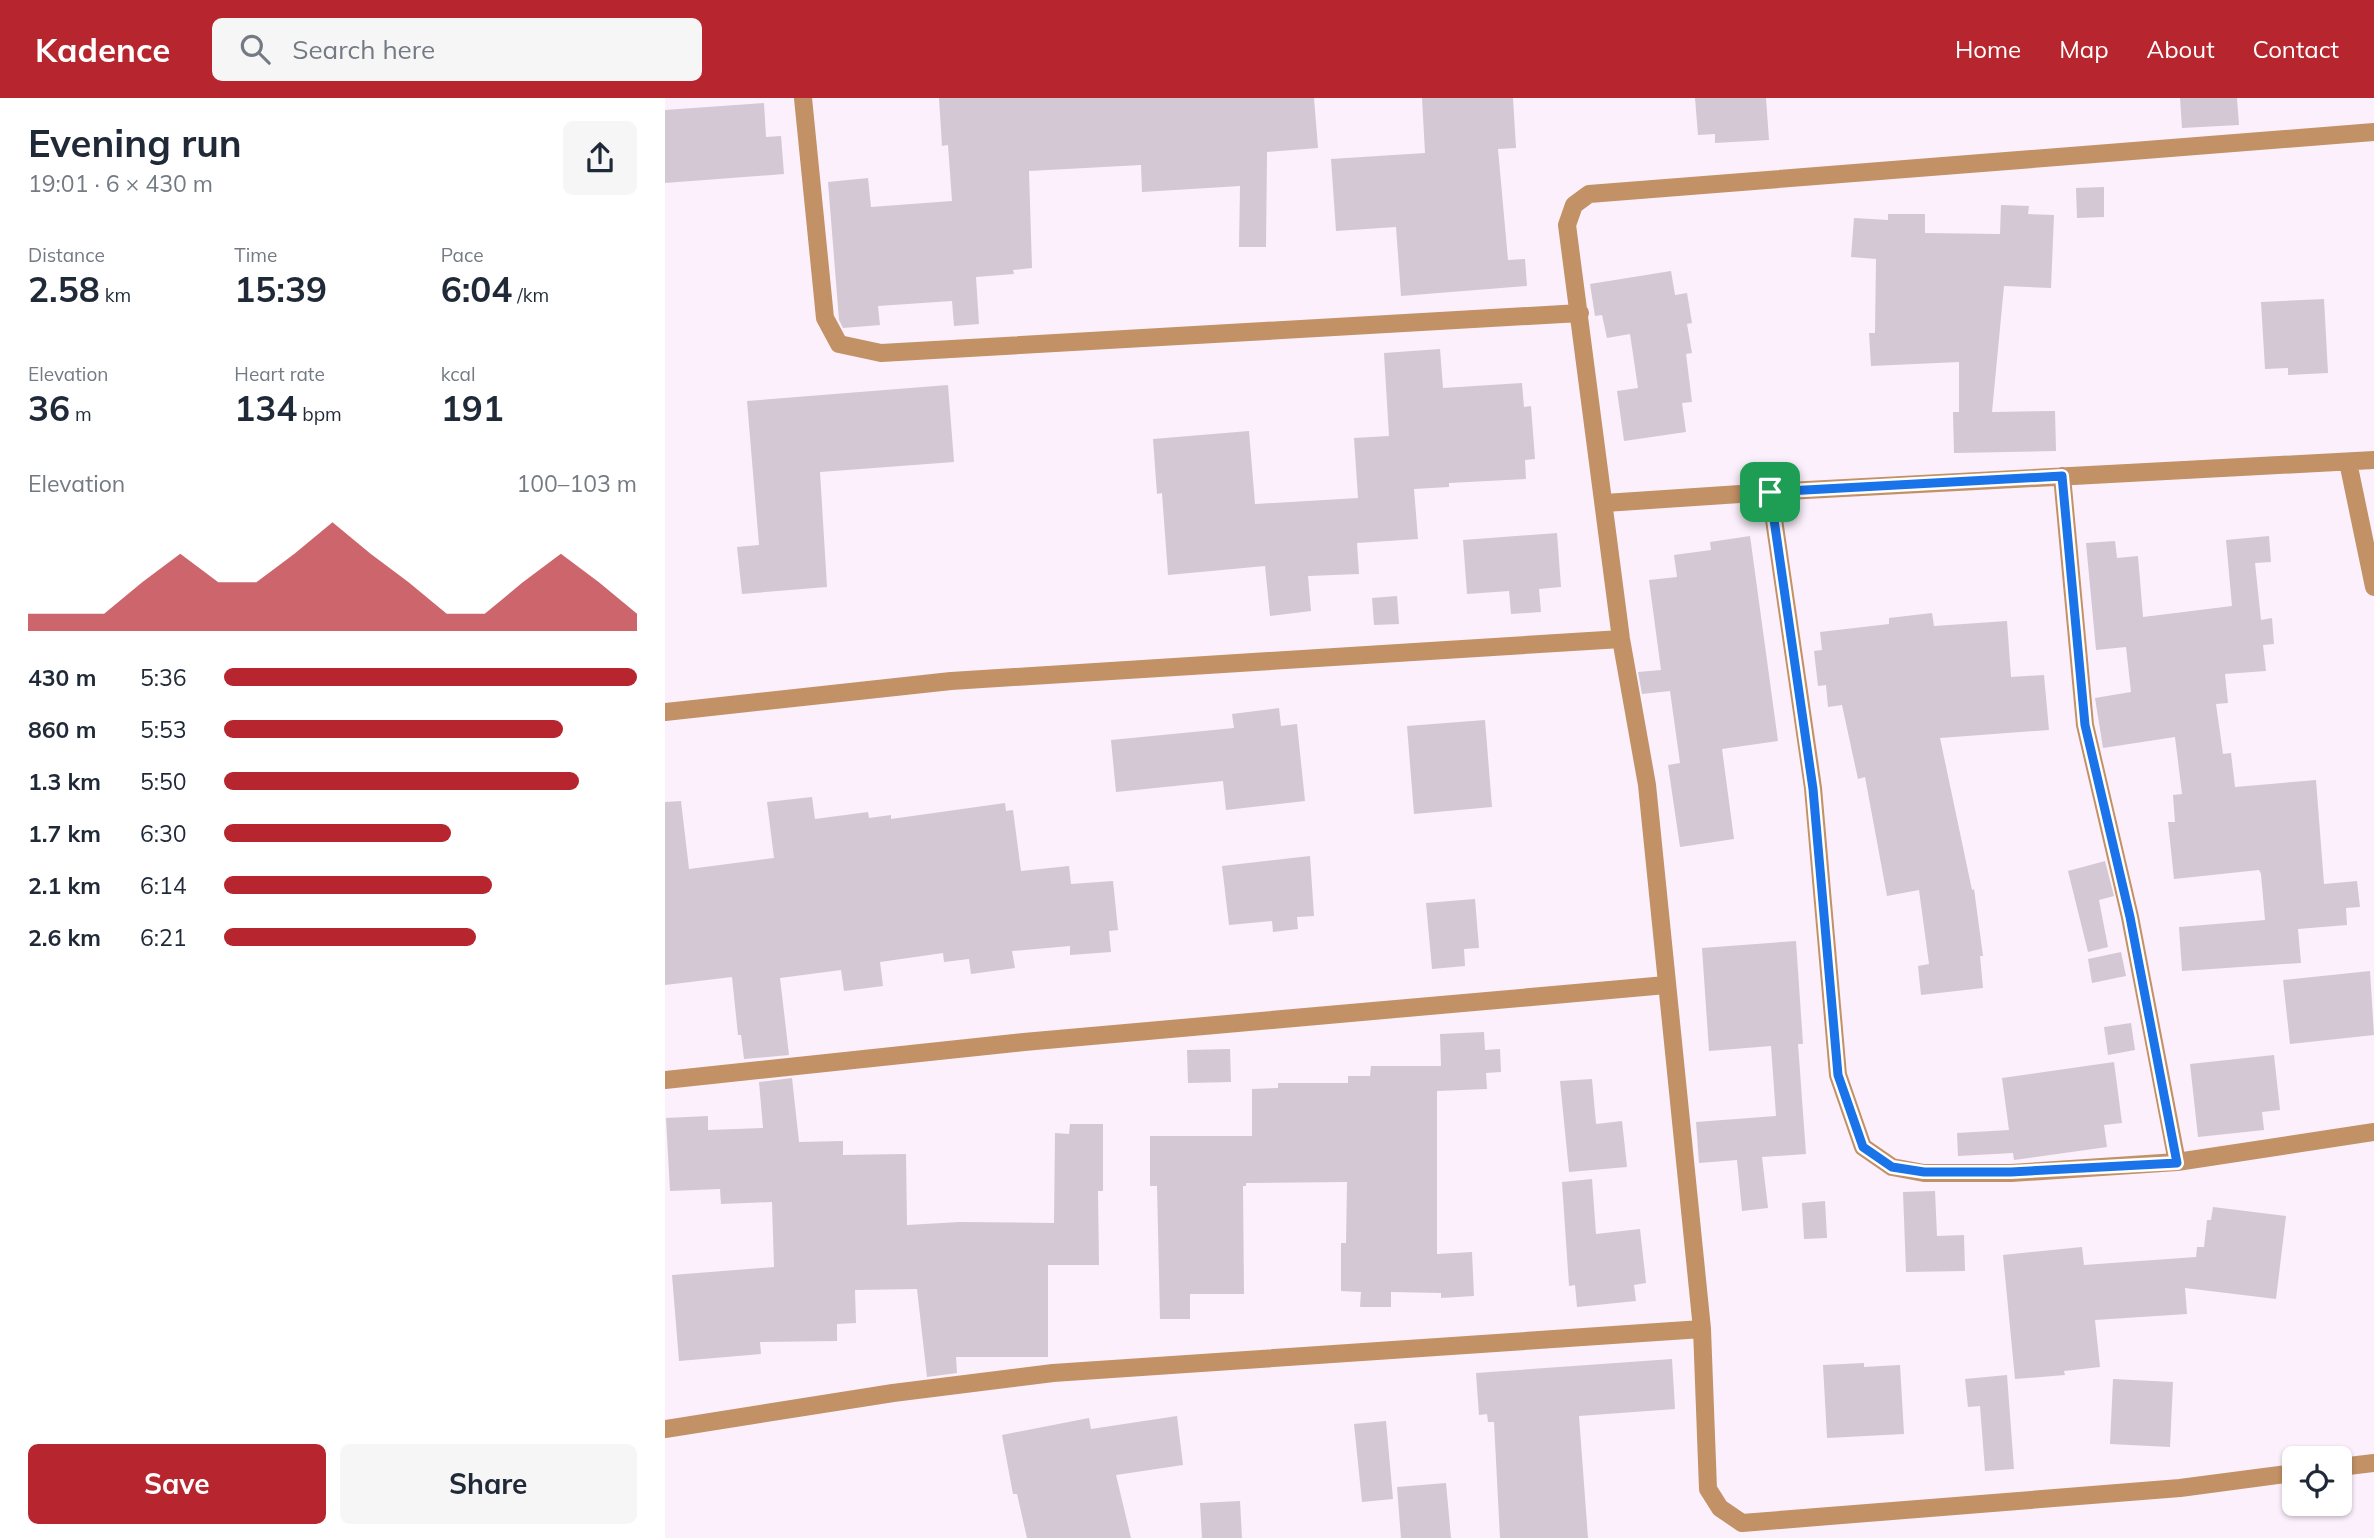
<!DOCTYPE html>
<html lang="en">
<head>
<meta charset="utf-8">
<style>
	body { margin:0; font-family:Mulish,sans-serif; background:#f6f6f7; color:#1f2937; height:100vh; display:flex; flex-direction:column; font-size:26px; white-space:nowrap }
	* { box-sizing:border-box; margin:0 }
	p { font-size:23px; color:#747a83 }
	.icon { flex:none; width:38px; height:38px; fill:none; stroke:currentColor; stroke-width:2; stroke-linecap:round; stroke-linejoin:round }
	.map { position:relative; flex:1; overflow:hidden }
	.sheet { display:flex; flex-direction:column; background:#fff; width:665px }
	.sheet>* { flex:none }
	.buttons { position:absolute; left:1617px; top:1348px; display:grid; gap:14px }
	.buttons a { display:grid; place-items:center; width:70px; height:70px; border-radius:10px; background:#fff; box-shadow:0 2px 5px #0004; font-size:35px }
	.pin { position:absolute; display:grid; place-items:center; width:60px; height:60px; color:#fff; margin:-30px; border-radius:14px; box-shadow:0 4px 10px #0006 }
	.round { display:grid; place-items:center; flex:none; width:74px; height:74px; border-radius:10px; background:#f6f6f7 }
	.overview { display:flex; align-items:center; justify-content:space-between; height:119px; padding:0 28px }
	h1 { font-size:38px; font-weight:700; line-height:52px }
	.stats { display:grid; grid-template-columns:repeat(3,1fr); gap:10px; height:119px; padding:7px 28px }
	.stats div { display:grid; align-content:center }
	.stats b { font-size:35px; font-weight:700 }
	.stats small { font-size:19px; font-weight:400 }
	.stats p { font-size:19px }
	.chart { height:196px; padding:14px 28px }
	.chart p { display:flex; justify-content:space-between }
	.chart svg { width:100%; height:126px; margin-top:7px; fill:#b7262e; opacity:.7 }
	.button { display:flex; gap:14px; margin-top:auto; padding:14px 28px }
	.button a { flex:1; height:80px; border-radius:10px; background:#b7262e; color:#fff; font-size:28px; font-weight:700; line-height:80px; text-align:center }
	.button a+a { background:#f6f6f7; color:#1f2937 }
	ul { padding:0 28px; list-style:none; font-size:23px }
	li { display:grid; grid-template-columns:112px 84px 1fr; align-items:center; height:52px }
	li i { height:18px; border-radius:9px; background:#b7262e }
	header { display:flex; align-items:center; gap:42px; box-sizing:border-box; height:98px; padding:0 35px; background:#b7262e; color:#fff }
	header strong { font-size:33px }
	nav { display:flex; gap:38px; margin-inline-start:auto; font-size:24px }
	.search { width:490px; height:63px; background:#f6f6f7; display:flex; align-items:center; gap:18px; box-sizing:border-box; padding:0 24px; border-radius:10px; color:#747a83; font-size:26px }
	main { display:flex; flex:1; min-height:0 }
	.map>svg:first-child { display:block }
	.building { fill:#d3c8d4 }
	.lines { fill:none; stroke-linecap:round; stroke-linejoin:round }
	.street { stroke:#c29165; stroke-width:18 }
	.route-casing { stroke:#fff; stroke-width:14 }
	.route { stroke:#1a73e8; stroke-width:9 }
</style>
</head>
<body>
<header>
<strong>Kadence</strong>
<div class="search"><svg class="icon" aria-label="search" viewBox="0 0 24 24"><circle cx="10" cy="10" r="6"/><path d="M15 15l6 6"/></svg>Search here</div>
<nav><a>Home</a><a>Map</a><a>About</a><a>Contact</a></nav>
</header>
<main>
<section class="sheet">
<div class="overview"><div><h1>Evening run</h1><p>19:01 · 6 × 430 m</p></div><a class="round"><svg class="icon" aria-label="share" viewBox="0 0 24 24"><path d="M12 15V3M7 8l5-5 5 5M5 13v7h14v-7"/></svg></a></div>
<div class="stats">
<div><p>Distance</p><b>2.58<small> km</small></b></div>
<div><p>Time</p><b>15:39</b></div>
<div><p>Pace</p><b>6:04<small> /km</small></b></div>
</div>
<div class="stats">
<div><p>Elevation</p><b>36<small> m</small></b></div>
<div><p>Heart rate</p><b>134<small> bpm</small></b></div>
<div><p>kcal</p><b>191</b></div>
</div>
<div class="chart"><p><span>Elevation</span>100–103 m</p>
<svg viewBox="0 0 160 44" preserveAspectRatio="none"><path d="M0 44V38L10 38L20 38L30 27L40 17L50 27L60 27L70 17L80 6L90 17L100 27L110 38L120 38L130 27L140 17L150 27L160 38V44z"/></svg>
</div>
<ul>
<li><b>430 m</b>5:36<i style="width:100%"></i></li>
<li><b>860 m</b>5:53<i style="width:82%"></i></li>
<li><b>1.3 km</b>5:50<i style="width:86%"></i></li>
<li><b>1.7 km</b>6:30<i style="width:55%"></i></li>
<li><b>2.1 km</b>6:14<i style="width:65%"></i></li>
<li><b>2.6 km</b>6:21<i style="width:61%"></i></li>
</ul>
<div class="button"><a>Save</a><a>Share</a></div>
</section>
<div class="map">
<svg width="1709" height="1440" viewBox="0 0 1709 1440">
	<rect width="100%" height="100%" fill="#fbf0fc"/>
	<!-- building -->
	<path class="building" d="M274 0H649L653 50 602 54 601 149H574L575 88 477 94 476 67 364 73 367 170 348 172 349 176 311 179 314 226 289 228 287 203 213 208 215 227 178 230 174 222 163 84 203 80 206 109 287 103 283 47 277 48Z
		M757 0H848L851 50 833 51 843 162 860 161 862 188 736 198 731 129 671 133 666 61 760 55Z
		M1030 0H1101L1104 42 1050 45V36L1033 37Z
		M1515 0H1572L1574 27 1517 30Z
		M99 5 101 39 116 38 119 76 0 85V12Z
		M1439 89V119L1412 120 1411 90Z
		M1336 107 1364 108 1363 116 1389 117 1386 190 1339 188 1327 314 1390 313 1391 353 1289 355 1288 314H1294V264L1206 268 1204 235H1210L1211 161 1186 159 1189 120 1223 122V116H1260V135L1335 136Z
		M1006 173 1010 197 1022 195 1027 225 1022 226 1027 255 1021 256 1027 304 1017 305 1021 334 959 343 952 293 973 290 965 236 942 240 937 217 930 218 925 186Z
		M1659 201 1663 275 1623 277V270L1600 271 1596 204Z
		M775 251 778 290 857 285 859 309 866 308 870 361 860 362 861 381 784 385V389L749 391 753 441 692 445 694 476 643 478 646 513 605 518 600 468 503 477 497 395 492 396 488 341 584 333 590 406 693 400 689 340 724 338 719 255Z
		M283 287 289 364 155 374 162 489 77 496 72 449 94 447 82 303Z
		M892 435 896 489 874 491 876 514 846 516 844 493 802 496 798 442Z
		M1085 438 1113 643 1057 651 1069 741 1015 749 1003 667 1015 665 1005 593 977 596 973 574 996 572 984 482 1012 479 1009 457 1046 452 1045 444Z
		M1604 438 1606 464 1590 465 1596 522 1607 520 1609 546 1598 547 1601 573 1560 576 1563 605 1551 606 1558 656 1566 655 1570 689 1651 682 1659 786 1692 783 1695 809 1681 810 1682 827 1633 831 1636 865 1517 873 1514 829 1600 822 1596 776 1594 772 1509 781 1503 724H1510L1508 697 1517 696 1510 639 1438 650 1430 600 1466 594 1461 549 1431 552 1421 445 1450 443 1452 460 1473 458 1478 519 1567 508 1561 442Z
		M732 498 734 526 709 527 707 500Z
		M1267 515 1269 528 1342 523 1346 579 1379 577 1384 632 1275 640 1307 792 1309 791 1318 858H1315L1318 890 1256 897 1253 868 1264 866 1254 792 1222 798 1200 679 1193 681 1177 607 1163 609 1161 587 1153 588 1149 553 1157 552 1155 534 1224 526V520Z
		M614 610 616 628 632 626 640 703 561 712 558 683 451 694 446 642 569 630 567 616Z
		M820 622 827 709 749 716 742 628Z
		M147 699 150 721 203 714 204 720 226 717V721L340 705 341 713 348 712 356 773 404 768 406 786 448 783 453 832 444 833 446 854 405 857V848L347 853 350 870 306 876 304 861 279 864 278 855 215 864 218 888 179 893 176 872 115 880 124 957 79 961 76 937H73L67 879 0 887V704L16 703 24 771 109 760 102 704Z
		M645 758 649 818 632 819 633 831 608 834 607 823 564 827 557 768Z
		M1440 763 1449 798 1434 802 1443 849 1423 854 1403 773Z
		M810 801 814 850 799 851 800 868 767 871 761 805Z
		M1131 843 1138 946H1133L1141 1056 1097 1059 1103 1110 1077 1113 1072 1062 1034 1065 1031 1024 1111 1018 1106 948 1044 953 1037 850Z
		M1456 854 1461 878 1427 885 1423 861Z
		M1705 873 1709 937 1625 946 1618 882Z
		M1466 925 1470 952 1443 957 1439 929Z
		M819 934 820 952 835 951 836 974 821 975 822 991 772 993V1156L807 1154 809 1198 776 1200V1195L726 1194V1209H695L696 1194 676 1193V1145H681L682 1084 581 1085V1088H578L579 1196H525V1221H495L492 1088H485V1038H587V991L613 990V985H683V978H705L706 968H776L775 936Z
		M565 951 566 984 523 985 522 952Z
		M1609 957 1615 1012 1597 1014 1599 1032 1533 1039 1525 966Z
		M1449 964 1457 1025 1439 1027 1442 1049 1349 1062 1348 1055 1293 1058 1292 1035 1344 1032 1337 980Z
		M127 980 134 1044 178 1043V1057L241 1056 242 1127 295 1124 389 1125 390 1035 404 1036 405 1026H438V1093H433L434 1167H383V1259H291L292 1275 262 1279 252 1191 190 1192 191 1225 172 1226V1243L95 1244 96 1256 14 1263 7 1177 109 1169 107 1104 56 1106 55 1091 5 1093 1 1020 43 1018V1032L98 1030 94 984Z
		M927 981 931 1026 957 1023 962 1069 904 1074 895 983Z
		M927 1081 931 1136 975 1131 981 1185 969 1187 971 1203 912 1209 910 1187 904 1188 897 1084Z
		M1270 1093 1272 1138 1299 1137 1300 1173 1241 1174 1238 1094Z
		M1160 1103 1162 1140 1139 1141 1137 1105Z
		M1548 1109 1621 1118 1611 1201 1520 1190 1522 1216 1430 1222 1435 1269 1399 1273 1400 1277 1350 1281 1338 1157 1417 1149 1419 1167 1531 1159 1532 1149H1539L1542 1122H1546Z
		M1007 1261 1010 1311 914 1318 923 1440H835L829 1324H823L822 1316 814 1317 811 1275Z
		M1199 1265V1269L1235 1267 1239 1336 1162 1340 1158 1267Z
		M1342 1277 1349 1371 1320 1373 1315 1308 1303 1309 1300 1281Z
		M1448 1281 1508 1284 1505 1349 1445 1346Z
		M512 1318 518 1367 451 1377 466 1440H362L352 1396H348L337 1337 424 1320 426 1331Z
		M721 1323 728 1401 697 1404 689 1326Z
		M781 1385 786 1440H736L732 1389Z
		M575 1403 577 1440H537L535 1405Z"/>
	<g class="lines">
		<!-- street -->
		<path class="street" d="M138 0 160 220 174 246 216 255 915 215
			M1683 364 1709 489
			M1397 378 1420 627 1465 819 1512 1064
			M1105 394 1148 690 1173 977 1198 1049 1227 1069 1259 1075H1346L1512 1064 1709 1034
			M940 405 1105 394 1709 362
			M0 614 286 583 956 541
			M0 982 359 944 1001 887
			M0 1331 228 1295 388 1275 1037 1231
			M1675 1369 1709 1365
			M1629 1375 1515 1390 1077 1425 1055 1410 1043 1391 1037 1231 982 687 956 541 902 127 909 107 924 96 1709 34"/>
	</g>
	<g class="lines">
		<defs>
			<path id="route" d="M1397 378 1420 627 1465 819 1512 1065 1346 1074H1259L1227 1069 1198 1049 1173 977 1148 691 1105 394Z"/>
		</defs>
		<!-- route casing -->
		<use href="#route" class="route-casing"/>
		<!-- route -->
		<use href="#route" class="route"/>
	</g>
</svg>
<div class="buttons">
<a><svg class="icon" aria-label="locate" viewBox="0 0 24 24"><circle cx="12" cy="12" r="6"/><path d="M12 2v4M12 18v4M2 12h4M18 12h4"/></svg></a>
</div>
<div class="pin" style="left:1105px;top:394px;background:#1e9e55"><svg class="icon" aria-label="arrive" viewBox="0 0 24 24"><path d="M6 21V4h12l-3 4 3 4H6"/></svg></div>
</div>
</main>
</body>
</html>
